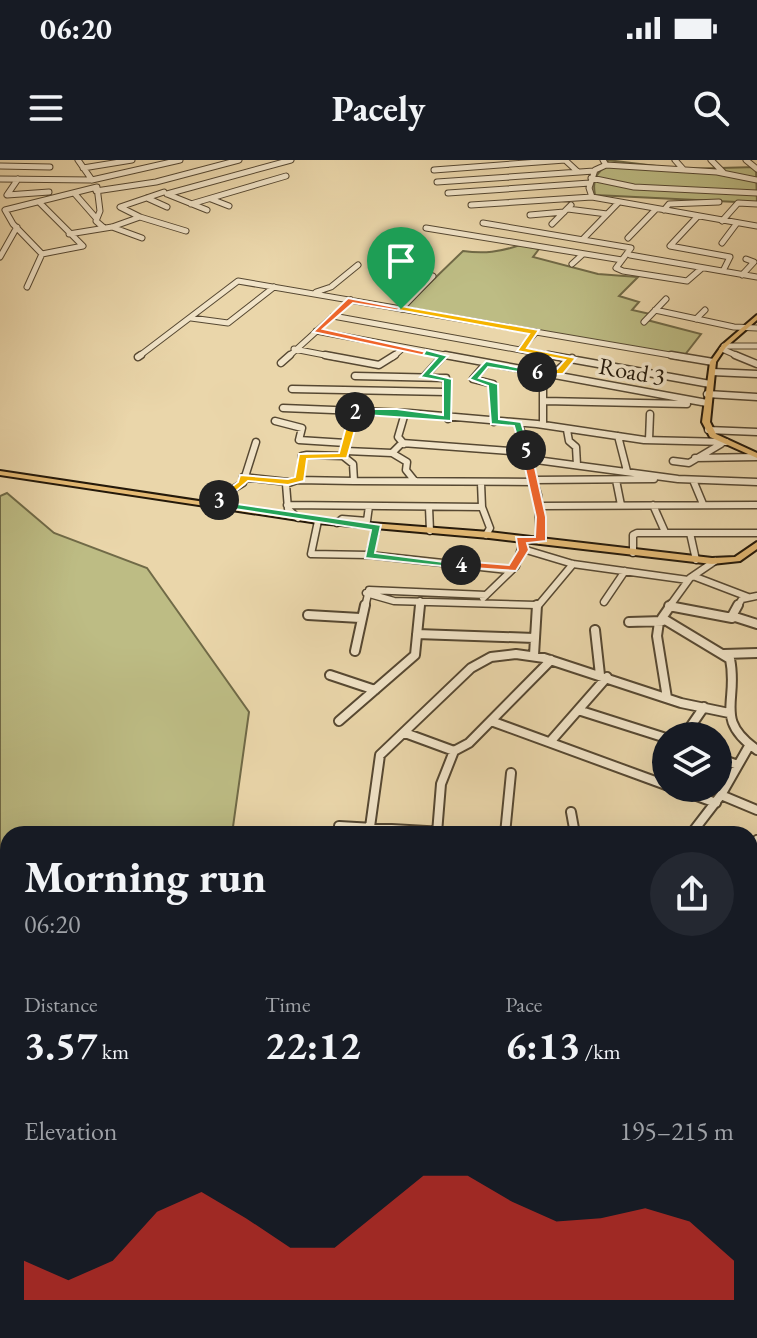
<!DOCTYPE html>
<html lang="en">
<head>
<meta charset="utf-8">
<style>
	body { margin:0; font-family:"EB Garamond",serif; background:#242831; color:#f1f3f6; height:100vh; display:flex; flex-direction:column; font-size:30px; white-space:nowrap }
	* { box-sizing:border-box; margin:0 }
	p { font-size:26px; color:#9ea1a6 }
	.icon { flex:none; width:44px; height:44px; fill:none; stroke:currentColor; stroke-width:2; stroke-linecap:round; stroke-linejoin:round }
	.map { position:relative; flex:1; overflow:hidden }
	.drawer { position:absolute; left:0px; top:666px; width:758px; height:512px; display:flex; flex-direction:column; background:#171b24; border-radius:24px 24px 0 0; box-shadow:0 8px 32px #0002 }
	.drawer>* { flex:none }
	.fabs { position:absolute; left:652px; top:562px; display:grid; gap:16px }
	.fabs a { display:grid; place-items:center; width:80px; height:80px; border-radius:50%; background:#171b24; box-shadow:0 8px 32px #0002; font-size:40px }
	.pin { position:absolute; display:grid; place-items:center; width:68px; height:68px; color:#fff; margin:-82px -34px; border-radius:50% 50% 50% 0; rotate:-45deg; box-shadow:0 0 8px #0007 }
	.pin .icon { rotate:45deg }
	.km { position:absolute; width:40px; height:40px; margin:-20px; border-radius:50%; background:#222; color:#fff; font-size:22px; line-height:40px; text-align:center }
	.round { display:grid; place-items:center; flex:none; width:84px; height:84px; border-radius:42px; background:#242831 }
	.head { display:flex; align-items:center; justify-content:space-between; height:136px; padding:0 24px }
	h1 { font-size:44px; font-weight:700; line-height:60px }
	.stats { display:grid; grid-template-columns:repeat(3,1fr); gap:12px; height:136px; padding:8px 24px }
	.stats div { display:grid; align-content:center }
	.stats b { font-size:40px; font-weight:700 }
	.stats small { font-size:22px; font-weight:400 }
	.stats p { font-size:22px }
	.chart { height:224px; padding:16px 24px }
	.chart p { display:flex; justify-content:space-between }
	.chart svg { width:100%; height:144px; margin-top:8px; fill:#d93025; opacity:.7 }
	.status { display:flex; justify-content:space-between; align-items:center; height:56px; padding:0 40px; background:#171b24; direction:ltr }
	.status svg { height:22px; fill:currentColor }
	header { display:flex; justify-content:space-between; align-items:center; height:104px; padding:0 24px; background:#171b24; font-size:36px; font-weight:700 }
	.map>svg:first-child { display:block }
	.green { fill:#bdbc84; stroke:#706a47; stroke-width:2 }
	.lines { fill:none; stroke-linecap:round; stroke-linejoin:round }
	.minor-far3-casing { stroke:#564832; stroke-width:7 }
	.minor-far2-casing { stroke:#564832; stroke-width:9 }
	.minor-far1-casing { stroke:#564832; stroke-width:12 }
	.minor-casing { stroke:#564832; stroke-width:14 }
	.major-casing { stroke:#24190a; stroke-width:4 }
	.minor-far3 { stroke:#f1e4c8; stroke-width:5 }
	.minor-far2 { stroke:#f1e4c8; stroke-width:6 }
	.minor-far1 { stroke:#f1e4c8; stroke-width:8 }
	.minor { stroke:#f1e4c8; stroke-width:10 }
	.major { fill:#e5bb75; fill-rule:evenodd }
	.split-1 { fill:#f0652b; stroke:#fff; stroke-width:2 }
	.split-2 { fill:#22a559; stroke:#fff; stroke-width:2 }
	.split-3 { fill:#f5b400; stroke:#fff; stroke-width:2 }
	.split-4 { fill:#22a559; stroke:#fff; stroke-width:2 }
	.split-5 { fill:#f0652b; stroke:#fff; stroke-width:2 }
	.split-6 { fill:#22a559; stroke:#fff; stroke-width:2 }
	.split-7 { fill:#f5b400; stroke:#fff; stroke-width:2 }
	.labels { text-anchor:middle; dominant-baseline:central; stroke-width:7; stroke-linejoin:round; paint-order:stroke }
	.far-street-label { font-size:24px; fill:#24190a; stroke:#f1e4c8 }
</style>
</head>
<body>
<div class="status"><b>06:20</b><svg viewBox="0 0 49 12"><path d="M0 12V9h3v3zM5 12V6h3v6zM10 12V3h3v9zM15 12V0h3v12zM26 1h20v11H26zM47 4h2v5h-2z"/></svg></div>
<header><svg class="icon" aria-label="menu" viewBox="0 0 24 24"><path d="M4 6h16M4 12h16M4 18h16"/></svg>Pacely<svg class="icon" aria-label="search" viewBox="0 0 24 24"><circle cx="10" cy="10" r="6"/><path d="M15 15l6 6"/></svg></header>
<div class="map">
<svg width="757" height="1178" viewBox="0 0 757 1178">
	<rect width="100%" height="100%" fill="#ead6aa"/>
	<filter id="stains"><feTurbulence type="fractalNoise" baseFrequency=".0025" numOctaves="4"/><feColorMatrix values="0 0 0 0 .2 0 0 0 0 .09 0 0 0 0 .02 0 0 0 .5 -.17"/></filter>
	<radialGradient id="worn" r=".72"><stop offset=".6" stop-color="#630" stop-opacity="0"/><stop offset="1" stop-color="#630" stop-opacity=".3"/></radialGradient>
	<!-- green -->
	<path class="green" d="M607 0 681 9 756 7 757 43 595 35C592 19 596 13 609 4Z
		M520 85 539 89 533 97 598 114 638 117 619 136 639 142 632 150 650 154 647 160 701 174 684 196 404 148 463 91C484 94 500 92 520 85Z
		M7 333 54 373 147 408 249 552 232 674H8V1170H229V1178H0V336Z"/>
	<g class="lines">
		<defs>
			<path id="minor-far3" d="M78 0 92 20
				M603 0 606 5 595 10 589 28 592 37 757 66
				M675 0 683 9
				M711 0 724 13
				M746 0 757 9
				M606 5 717 12 757 20
				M0 6 50 7
				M83 8 132 0
				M434 10 565 0 577 11
				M591 18 634 27 757 33
				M0 19 92 20 180 0
				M18 19 7 35 49 32
				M437 22 594 11
				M97 27 100 51 96 61 104 68
				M96 31 156 22 239 0
				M448 33 590 23
				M75 34 96 58
				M167 34 291 0
				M167 34 207 50
				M147 38 167 47
				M211 39 229 46
				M40 43 83 86 42 94
				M191 44 286 16
				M471 45 592 37
				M568 49 607 54
				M664 50 669 44 719 42
				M530 55 564 52
				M698 56 670 86 730 97 723 111
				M140 57 186 71
				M722 61 738 43 757 44
				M483 63 631 88 616 108 623 111 687 121 702 108
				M552 64 571 45
				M112 67 142 78
				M426 68 622 100
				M69 74 112 67 140 57 120 47 164 32
				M628 78 656 49
				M583 79 618 43
				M722 83 737 63
				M391 93 388 100 433 116 401 149
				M42 94 13 64 5 50 97 27
				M630 95 757 117
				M0 97 17 67
				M572 104 582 95
				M742 115 754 102 746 99
				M27 127 42 94
				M316 132 331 127 358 105
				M655 150 734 167 757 168
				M333 156 559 197
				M191 158 228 163 274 127
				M696 159 705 150
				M644 162 666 139
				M316 171 456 197
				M724 186H757
				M294 189 335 197
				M521 189 536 172
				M722 189 740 197
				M138 197 238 121 682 197
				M288 197 351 140
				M393 197 402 189"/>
			<path id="minor-far2" d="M325 195 379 205 395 195
				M445 195 707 243
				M548 195 710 224
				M671 195 713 202
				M735 195 757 204
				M138 197 141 195
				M281 203 290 195
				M486 204 473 219 493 224 494 262
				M712 212 757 214
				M552 215 572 198
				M355 216 446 218 448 259
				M424 217 443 196
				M543 227V265
				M292 229 447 232
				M707 234 757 237
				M544 241 687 244
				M283 248 409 253 537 264 644 280 726 282
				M275 261 302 268 299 280 346 283
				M518 264 527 285 525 292
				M567 270 569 281 576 287 577 305
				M708 270 757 272
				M618 276 627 311
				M649 280 650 254
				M404 284 398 277 405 253
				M346 285 354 252
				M346 291 392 293 402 283 525 292 538 335 540 381
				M392 293 407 302 406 310 414 320
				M695 298 757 297
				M529 299 678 319 757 322
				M673 301 689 303 721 284
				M243 317 288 322
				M297 320 354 321
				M534 320 654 319
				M616 320 621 345
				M693 320 703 344
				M481 323 482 347 490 368 486 375
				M219 344 220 337 243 323 256 282
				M287 345 482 347
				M653 345 665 372
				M539 346 757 345
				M429 347 430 371
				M298 358 288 349 286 324 300 319 302 296 307 295 343 296 353 304 354 321 535 322
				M318 361 311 394 369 395
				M337 363 342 359 367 361 369 346
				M377 368 369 395 508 410
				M690 373 696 400
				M523 389 573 404 688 420
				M633 393V375L637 373H757
				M693 416 748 437
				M366 433 394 441 536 445
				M483 438 516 406 522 385
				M604 442 625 411
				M669 446 676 447
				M365 447 369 430 486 435
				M419 447 420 441
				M537 447 573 404
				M669 447 690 418 715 401
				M737 447 742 439 757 436"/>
			<path id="minor-far1" d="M671 445 662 458 730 499C739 541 713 559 757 590
				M738 445 732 456 757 464
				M669 446 732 458
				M308 455 360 458
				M629 462 663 461
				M659 462 657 476 667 538
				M595 470 600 515
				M417 474 534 478
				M355 491 365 445
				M724 494 757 493
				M534 495 537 445
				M330 515 375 530
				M578 550 666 578
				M339 561 415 495 420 445
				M491 561 666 625
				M405 573 454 591
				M684 576 704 547
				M550 582 607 517
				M718 598 738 605
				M675 628 716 643
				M721 635 757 650
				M571 652 575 674
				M339 666 479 674
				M370 667 380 595 471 508 491 497 516 494 544 498 681 543 729 553
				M437 673 441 624 454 591 469 583 551 500
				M505 674 511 613
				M691 674 721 635 749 586
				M751 689 757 680
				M750 726 757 729"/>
			<path id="minor" d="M750 786 757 787
				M750 838 757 839
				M750 894H757
				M750 986H757
				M750 1013 757 1028
				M750 1061 757 1058
				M750 1124H757
				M488 1170 490 1178
				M583 1170 587 1178
				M712 1170 715 1178
				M653 1178 670 1170"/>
			<path id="major" d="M757 155V160L726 187 716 202 710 262 716 274 757 293V298L710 277 702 262 710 202 722 185Z
				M0 311 318 359 489 372 712 398 735 397 757 382V389L740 401 712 404 489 378 318 363 0 315Z"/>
		</defs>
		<!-- minor-far3 casing -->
		<use href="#minor-far3" class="minor-far3-casing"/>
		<!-- minor-far2 casing -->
		<use href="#minor-far2" class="minor-far2-casing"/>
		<!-- minor-far1 casing -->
		<use href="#minor-far1" class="minor-far1-casing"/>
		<!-- minor casing -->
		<use href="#minor" class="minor-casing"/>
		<!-- major casing -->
		<use href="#major" class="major-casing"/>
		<!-- minor-far3 -->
		<use href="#minor-far3" class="minor-far3"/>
		<!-- minor-far2 -->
		<use href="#minor-far2" class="minor-far2"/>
		<!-- minor-far1 -->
		<use href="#minor-far1" class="minor-far1"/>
		<!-- minor -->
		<use href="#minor" class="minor"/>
		<!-- major -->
		<use href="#major" class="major"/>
	</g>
	<!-- split-1 -->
	<path class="split-1" d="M348 138 405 149 401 151 353 143 323 169 431 193 426 196 313 172Z"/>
	<!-- split-2 -->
	<path class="split-2" d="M426 190 448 196 431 214 452 219 451 261 351 254 355 249H397L443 255V221L420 217 437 198 423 195Z"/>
	<!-- split-3 -->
	<path class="split-3" d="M355 249 360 252 347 298 307 299 304 321 288 325 248 321 223 342 214 340 238 322 240 315 288 319 295 317 299 294 339 293 350 252Z"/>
	<!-- split-4 -->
	<path class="split-4" d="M219 336 224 342 381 365 375 393 467 405 461 408 365 398 371 370 215 346 214 340Z"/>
	<!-- split-5 -->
	<path class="split-5" d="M526 287 531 290 546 357V381L527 383 529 390 516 411 457 407 461 401 509 405 518 390 516 377H535L536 357 521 290Z"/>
	<!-- split-6 -->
	<path class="split-6" d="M486 201 541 212 537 215 488 207 479 218 498 224 499 259 521 262 530 292 521 290 514 266 491 264 488 226 469 219Z"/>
	<!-- split-7 -->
	<path class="split-7" d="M401 146 539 170 527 188 576 198 563 214H534L537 209H557L565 200 517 191 529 174 398 150Z"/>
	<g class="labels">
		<!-- far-street labels -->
		<g class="far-street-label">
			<text transform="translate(632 211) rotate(10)">Road 3</text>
		</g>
	</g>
	<rect width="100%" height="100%" filter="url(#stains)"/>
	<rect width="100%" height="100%" fill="url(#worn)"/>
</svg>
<div class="fabs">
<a><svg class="icon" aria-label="layers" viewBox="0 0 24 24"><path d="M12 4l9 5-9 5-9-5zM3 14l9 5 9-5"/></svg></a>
</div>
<div class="pin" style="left:401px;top:149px;background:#1e9e55"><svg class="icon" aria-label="arrive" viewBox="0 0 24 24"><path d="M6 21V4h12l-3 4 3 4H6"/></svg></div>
<b class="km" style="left:355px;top:252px">2</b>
<b class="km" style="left:219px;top:340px">3</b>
<b class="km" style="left:461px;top:405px">4</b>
<b class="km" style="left:526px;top:290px">5</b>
<b class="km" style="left:537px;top:212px">6</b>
<section class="drawer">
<div class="head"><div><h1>Morning run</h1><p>06:20</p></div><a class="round"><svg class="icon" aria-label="share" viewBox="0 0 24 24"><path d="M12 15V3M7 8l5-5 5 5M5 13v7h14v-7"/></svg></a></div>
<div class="stats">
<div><p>Distance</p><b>3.57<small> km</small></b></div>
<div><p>Time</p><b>22:12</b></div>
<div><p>Pace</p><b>6:13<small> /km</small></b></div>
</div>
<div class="chart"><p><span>Elevation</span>195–215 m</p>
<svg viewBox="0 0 160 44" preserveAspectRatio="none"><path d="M0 44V32L10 38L20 32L30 17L40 11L50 19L60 28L70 28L80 17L90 6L100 6L110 14L120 20L130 19L140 16L150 20L160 32V44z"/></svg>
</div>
</section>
</div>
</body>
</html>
